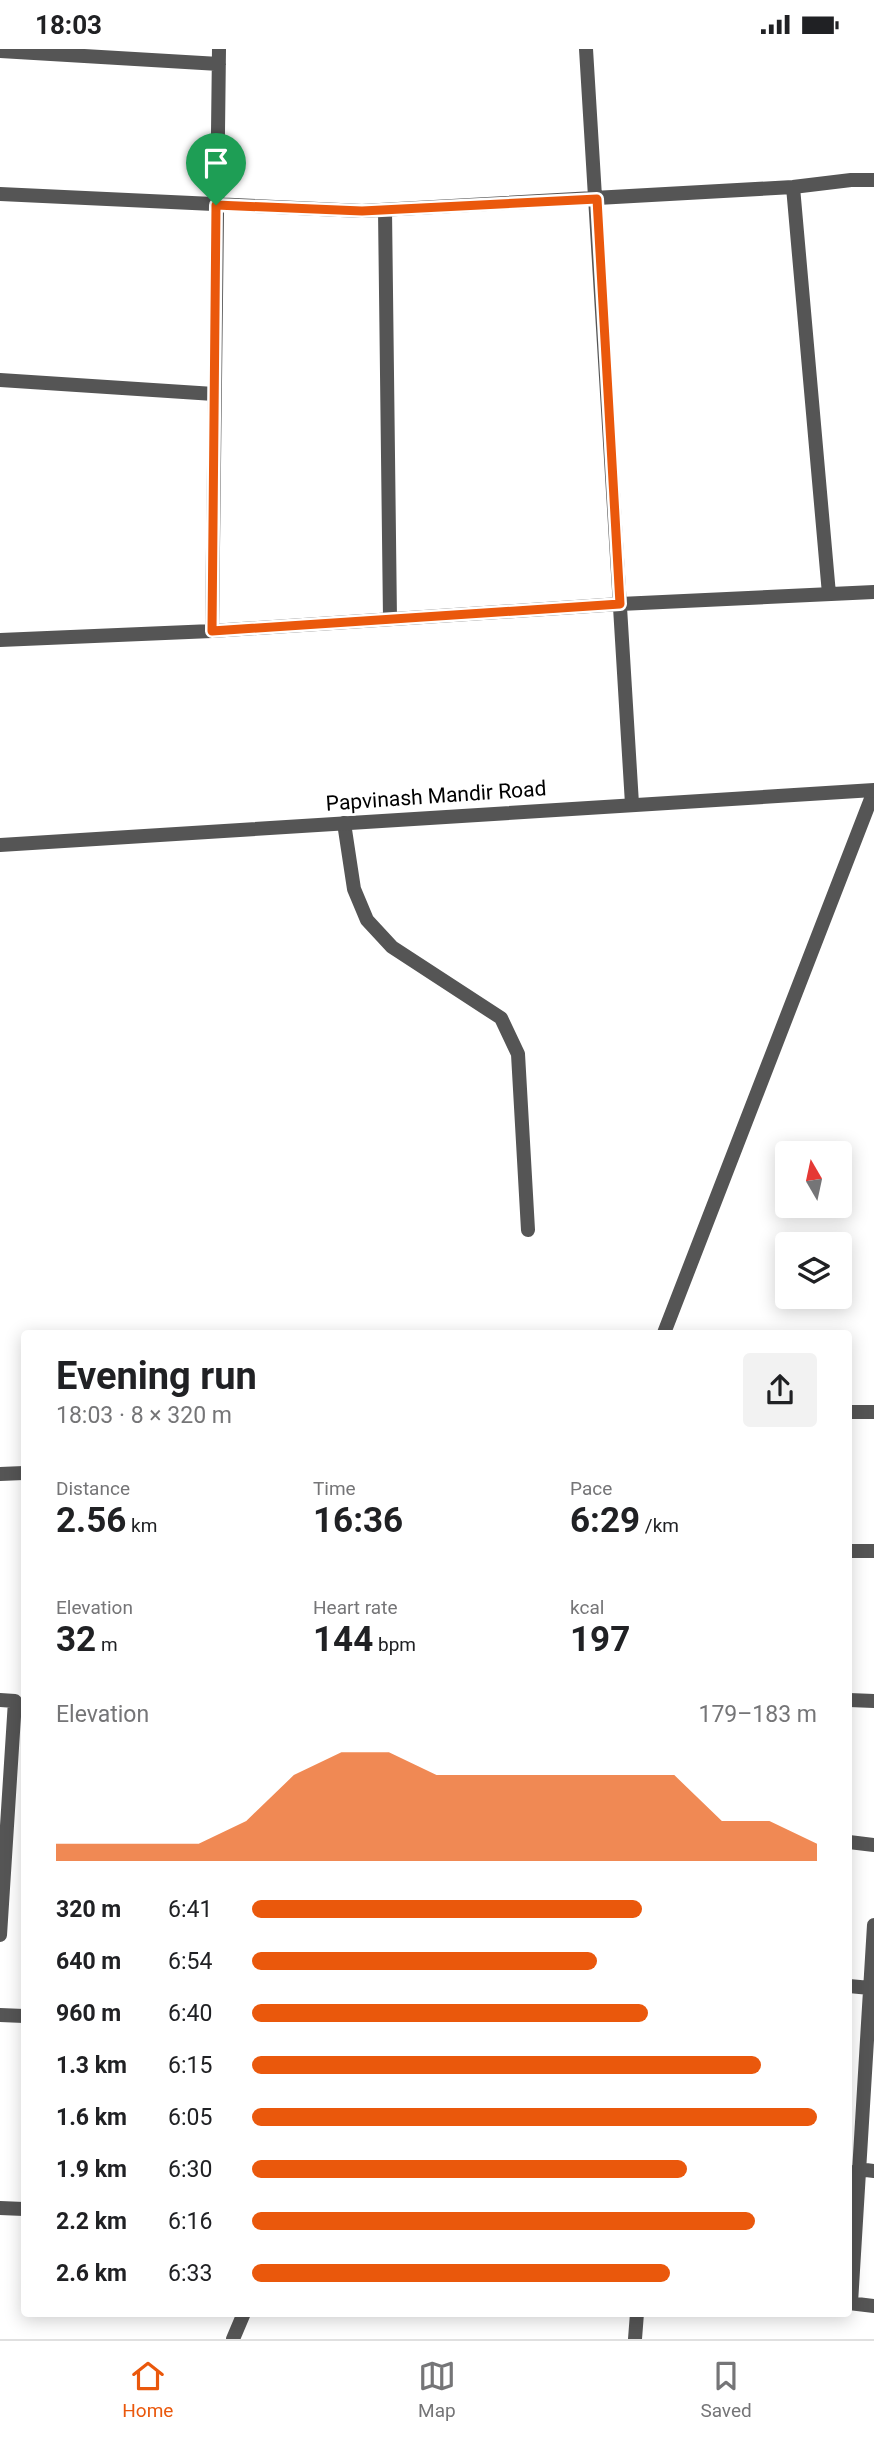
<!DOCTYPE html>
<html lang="en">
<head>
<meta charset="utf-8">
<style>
	body { margin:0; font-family:Roboto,sans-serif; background:#f2f2f2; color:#202124; height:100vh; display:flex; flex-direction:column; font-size:26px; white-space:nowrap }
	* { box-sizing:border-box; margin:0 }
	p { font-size:23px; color:#757577 }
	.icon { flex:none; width:38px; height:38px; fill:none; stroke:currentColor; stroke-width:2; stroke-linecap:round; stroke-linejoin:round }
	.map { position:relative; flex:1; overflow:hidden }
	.side { position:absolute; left:21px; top:1281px; width:831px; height:987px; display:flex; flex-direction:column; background:#fff; border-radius:7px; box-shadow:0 4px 18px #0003 }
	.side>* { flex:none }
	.needle { width:46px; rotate:351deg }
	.controls { position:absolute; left:775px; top:1092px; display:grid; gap:14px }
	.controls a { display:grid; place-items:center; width:77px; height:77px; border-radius:7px; background:#fff; box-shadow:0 4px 18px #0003; font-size:35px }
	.pin { position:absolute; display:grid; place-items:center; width:60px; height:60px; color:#fff; margin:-72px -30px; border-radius:50% 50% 50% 0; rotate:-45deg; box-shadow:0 0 7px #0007 }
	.pin .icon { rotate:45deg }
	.round { display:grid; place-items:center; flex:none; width:74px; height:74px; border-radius:7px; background:#f2f2f2 }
	.summary { display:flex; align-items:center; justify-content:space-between; height:119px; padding:0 35px }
	h1 { font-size:38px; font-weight:700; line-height:52px }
	.metrics { display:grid; grid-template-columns:repeat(3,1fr); gap:10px; height:119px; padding:7px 35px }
	.metrics div { display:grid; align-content:center }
	.metrics b { font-size:35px; font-weight:700 }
	.metrics small { font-size:19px; font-weight:400 }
	.metrics p { font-size:19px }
	.chart { height:196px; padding:14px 35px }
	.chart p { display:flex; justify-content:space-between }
	.chart svg { width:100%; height:126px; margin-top:7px; fill:#ea580c; opacity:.7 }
	ul { padding:0 35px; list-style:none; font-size:23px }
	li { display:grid; grid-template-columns:112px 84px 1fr; align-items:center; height:52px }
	li i { height:18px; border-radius:9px; background:#ea580c }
	.status { display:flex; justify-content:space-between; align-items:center; height:49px; padding:0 35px; background:#fff; direction:ltr }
	.status svg { height:19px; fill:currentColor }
	.tabs { display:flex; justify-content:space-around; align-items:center; height:98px; border-top:2px solid #e0e0e0; background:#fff; font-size:19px; color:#757577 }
	.tabs a { display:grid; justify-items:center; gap:4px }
	.tabs .selected { color:#ea580c }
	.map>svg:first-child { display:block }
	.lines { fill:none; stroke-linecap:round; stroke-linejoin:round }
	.service { stroke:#555; stroke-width:14 }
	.minor { stroke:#555; stroke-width:14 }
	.tertiary { stroke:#555; stroke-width:14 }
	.route-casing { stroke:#fff; stroke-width:14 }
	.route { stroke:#ea580c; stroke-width:9 }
	.labels { text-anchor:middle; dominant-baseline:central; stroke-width:5; stroke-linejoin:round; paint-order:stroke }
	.street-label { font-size:21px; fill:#000; stroke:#fff }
</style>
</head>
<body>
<div class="status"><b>18:03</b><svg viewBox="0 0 49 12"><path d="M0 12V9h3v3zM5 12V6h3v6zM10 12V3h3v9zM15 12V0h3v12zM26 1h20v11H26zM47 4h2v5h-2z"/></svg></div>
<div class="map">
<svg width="874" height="2290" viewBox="0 0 874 2290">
	<rect width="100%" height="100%" fill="#fff"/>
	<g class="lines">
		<!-- service -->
		<path class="service" d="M344 774 354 840 367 871 392 898 501 969 518 1005 528 1181"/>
		<!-- minor -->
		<path class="minor" d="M586 0 632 755
			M0 2 219 15
			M793 138 829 545
			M0 145 362 162 793 138 851 131H874
			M385 161 390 570
			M0 331 214 345
			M212 582 620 555 874 543
			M0 591 212 582 219 0
			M664 1284 874 742
			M849 1363H874
			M0 1425 24 1424
			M849 1502H874
			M0 1651 15 1652 0 1886
			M849 1651 874 1652
			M849 1793 874 1796
			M849 1937 870 1939
			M0 1966 24 1967
			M858 2120 874 2122
			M0 2159 24 2160
			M849 2254 874 2257
			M851 2254 874 1876
			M233 2290 244 2264
			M635 2290 637 2264"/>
		<!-- tertiary -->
		<path class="tertiary" d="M0 796 874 741"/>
	</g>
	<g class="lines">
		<defs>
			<path id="route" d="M597 150 620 555 212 582 216 156 362 162Z"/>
		</defs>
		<!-- route casing -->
		<use href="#route" class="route-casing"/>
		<!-- route -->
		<use href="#route" class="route"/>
	</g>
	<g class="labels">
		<!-- street labels -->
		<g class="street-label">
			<text transform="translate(436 747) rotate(-4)">Papvinash Mandir Road</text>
		</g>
	</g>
</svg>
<div class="controls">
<a><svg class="needle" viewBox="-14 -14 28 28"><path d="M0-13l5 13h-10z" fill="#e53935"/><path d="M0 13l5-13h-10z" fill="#757577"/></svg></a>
<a><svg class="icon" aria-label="layers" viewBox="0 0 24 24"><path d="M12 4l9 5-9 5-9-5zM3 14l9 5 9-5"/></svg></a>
</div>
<div class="pin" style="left:216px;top:156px;background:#1e9e55"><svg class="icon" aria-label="arrive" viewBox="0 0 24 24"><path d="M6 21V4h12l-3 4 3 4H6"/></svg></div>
<section class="side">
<div class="summary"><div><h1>Evening run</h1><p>18:03 · 8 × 320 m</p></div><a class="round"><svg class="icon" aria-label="share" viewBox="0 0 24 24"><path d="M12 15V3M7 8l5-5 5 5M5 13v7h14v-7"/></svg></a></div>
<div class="metrics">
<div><p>Distance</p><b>2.56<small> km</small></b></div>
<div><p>Time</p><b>16:36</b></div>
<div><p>Pace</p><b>6:29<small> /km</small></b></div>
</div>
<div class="metrics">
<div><p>Elevation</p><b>32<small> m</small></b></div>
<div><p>Heart rate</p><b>144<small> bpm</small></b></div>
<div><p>kcal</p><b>197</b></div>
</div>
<div class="chart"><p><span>Elevation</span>179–183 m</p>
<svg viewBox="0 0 160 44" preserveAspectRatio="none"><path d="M0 44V38L10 38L20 38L30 38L40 30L50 14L60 6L70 6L80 14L90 14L100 14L110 14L120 14L130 14L140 30L150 30L160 38V44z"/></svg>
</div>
<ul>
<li><b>320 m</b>6:41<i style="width:69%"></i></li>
<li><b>640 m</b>6:54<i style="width:61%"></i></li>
<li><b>960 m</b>6:40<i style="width:70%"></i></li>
<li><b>1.3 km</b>6:15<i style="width:90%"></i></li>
<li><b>1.6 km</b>6:05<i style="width:100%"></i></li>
<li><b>1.9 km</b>6:30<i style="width:77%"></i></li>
<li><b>2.2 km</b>6:16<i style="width:89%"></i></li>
<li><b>2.6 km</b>6:33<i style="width:74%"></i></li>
</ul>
</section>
</div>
<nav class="tabs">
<a class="selected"><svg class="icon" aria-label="home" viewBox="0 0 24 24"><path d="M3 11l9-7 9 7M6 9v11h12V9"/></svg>Home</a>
<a><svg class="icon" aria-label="map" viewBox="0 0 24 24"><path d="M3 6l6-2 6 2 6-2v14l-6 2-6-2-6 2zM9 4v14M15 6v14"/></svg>Map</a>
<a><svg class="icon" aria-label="saved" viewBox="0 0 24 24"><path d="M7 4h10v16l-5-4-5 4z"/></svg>Saved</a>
</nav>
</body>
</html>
